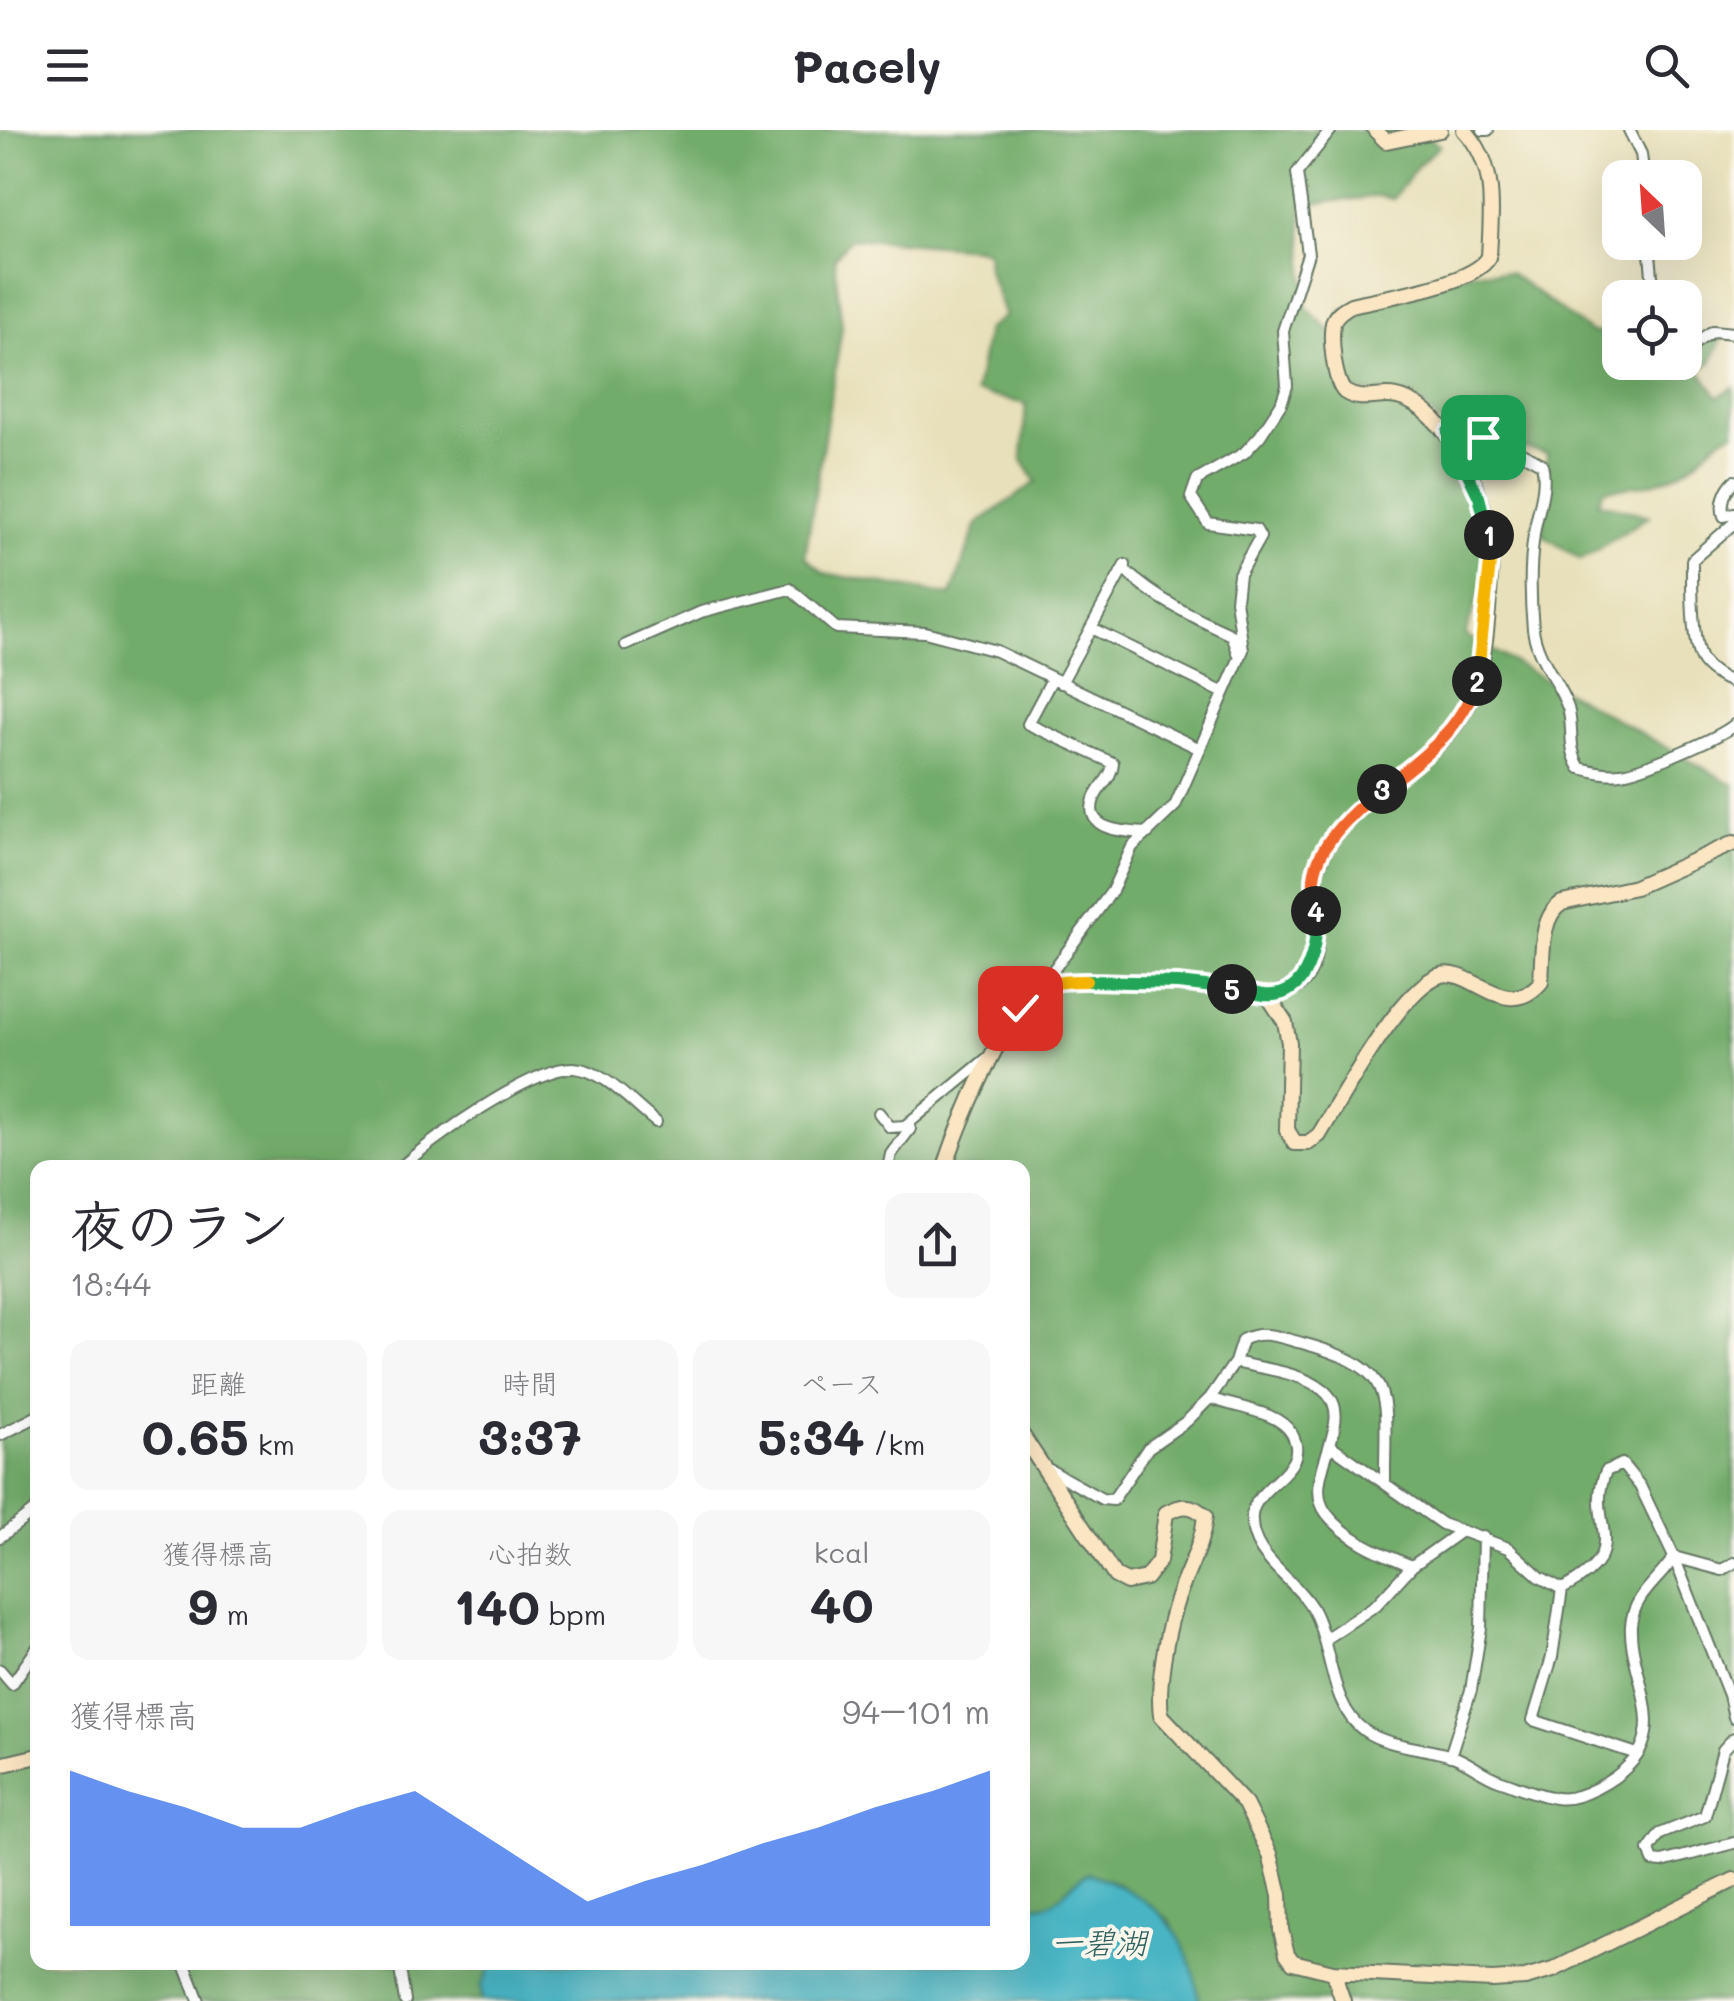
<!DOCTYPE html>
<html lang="ja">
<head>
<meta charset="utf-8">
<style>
	body { margin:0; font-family:Mali,"Klee One",sans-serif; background:#f7f7f7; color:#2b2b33; height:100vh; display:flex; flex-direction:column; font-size:38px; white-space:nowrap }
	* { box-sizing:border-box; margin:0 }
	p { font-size:32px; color:#7c7c81 }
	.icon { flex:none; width:55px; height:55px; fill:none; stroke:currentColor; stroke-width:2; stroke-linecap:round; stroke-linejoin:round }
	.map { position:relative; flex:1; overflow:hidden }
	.details { position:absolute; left:30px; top:1030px; width:1000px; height:810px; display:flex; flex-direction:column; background:#fff; border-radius:20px; box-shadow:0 10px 40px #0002 }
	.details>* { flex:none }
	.needle { width:65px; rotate:335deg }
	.buttons { position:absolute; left:1602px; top:30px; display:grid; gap:20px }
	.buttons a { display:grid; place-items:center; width:100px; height:100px; border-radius:20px; background:#fff; box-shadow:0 10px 40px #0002; font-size:50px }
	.pin { position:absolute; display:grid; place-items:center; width:85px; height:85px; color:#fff; margin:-42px; border-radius:20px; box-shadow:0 5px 15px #0006 }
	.km { position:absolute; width:50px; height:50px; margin:-25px; border-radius:50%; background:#222; color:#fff; font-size:28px; line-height:50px; text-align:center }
	.round { display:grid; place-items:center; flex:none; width:105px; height:105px; border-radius:20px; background:#f7f7f7 }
	.overview { display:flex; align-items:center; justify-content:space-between; height:170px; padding:0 40px }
	h1 { font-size:55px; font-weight:700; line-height:75px }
	.metrics { display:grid; grid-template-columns:repeat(3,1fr); gap:15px; height:170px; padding:10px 40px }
	.metrics div { display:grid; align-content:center; border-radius:20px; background:#f7f7f7; text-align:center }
	.metrics b { font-size:50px; font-weight:700 }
	.metrics small { font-size:28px; font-weight:400 }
	.metrics p { font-size:28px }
	.chart { height:280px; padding:20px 40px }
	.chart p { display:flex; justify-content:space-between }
	.chart svg { width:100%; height:180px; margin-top:10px; fill:#2563eb; opacity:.7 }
	header { display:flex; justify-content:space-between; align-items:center; height:130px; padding:0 40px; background:#fff; font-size:45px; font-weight:700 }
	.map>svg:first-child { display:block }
	.forest { fill:#72ac6b; stroke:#487450; stroke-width:2.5; fill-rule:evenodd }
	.water { fill:#49b5c4; stroke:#34797c; stroke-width:2.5 }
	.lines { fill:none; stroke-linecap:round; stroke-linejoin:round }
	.street-casing { stroke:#657663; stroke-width:14 }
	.secondary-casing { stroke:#657663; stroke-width:18 }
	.street { stroke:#fff; stroke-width:10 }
	.secondary { stroke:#fbe6c3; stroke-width:14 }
	.split-1-casing { stroke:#fff; stroke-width:20 }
	.split-2-casing { stroke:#fff; stroke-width:20 }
	.split-3-casing { stroke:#fff; stroke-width:20 }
	.split-4-casing { stroke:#fff; stroke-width:20 }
	.split-5-casing { stroke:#fff; stroke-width:20 }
	.split-6-casing { stroke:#fff; stroke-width:20 }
	.split-7-casing { stroke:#fff; stroke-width:20 }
	.split-1 { stroke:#22a559; stroke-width:12 }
	.split-2 { stroke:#f5b400; stroke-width:12 }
	.split-3 { stroke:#f0652b; stroke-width:12 }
	.split-4 { stroke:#f0652b; stroke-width:12 }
	.split-5 { stroke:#22a559; stroke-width:12 }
	.split-6 { stroke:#22a559; stroke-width:12 }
	.split-7 { stroke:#f5b400; stroke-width:12 }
	.labels { text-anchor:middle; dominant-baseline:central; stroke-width:8; stroke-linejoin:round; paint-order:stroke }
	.water-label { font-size:32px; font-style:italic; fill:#2c615f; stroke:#fbf7ec }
</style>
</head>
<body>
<header><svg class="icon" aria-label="menu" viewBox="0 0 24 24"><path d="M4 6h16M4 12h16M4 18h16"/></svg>Pacely<svg class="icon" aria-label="search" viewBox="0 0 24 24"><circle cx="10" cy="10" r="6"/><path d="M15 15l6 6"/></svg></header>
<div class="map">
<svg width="1734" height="1871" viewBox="0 0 1734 1871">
	<rect width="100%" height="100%" fill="#fbf7ec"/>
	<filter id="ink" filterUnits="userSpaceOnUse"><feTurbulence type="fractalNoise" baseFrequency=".01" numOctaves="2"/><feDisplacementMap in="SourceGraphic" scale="20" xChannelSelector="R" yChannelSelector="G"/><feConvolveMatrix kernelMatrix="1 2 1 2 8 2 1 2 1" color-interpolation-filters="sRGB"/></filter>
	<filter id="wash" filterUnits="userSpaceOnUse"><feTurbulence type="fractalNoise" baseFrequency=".0048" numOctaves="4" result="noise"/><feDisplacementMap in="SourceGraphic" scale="40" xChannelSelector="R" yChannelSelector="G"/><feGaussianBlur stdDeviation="2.25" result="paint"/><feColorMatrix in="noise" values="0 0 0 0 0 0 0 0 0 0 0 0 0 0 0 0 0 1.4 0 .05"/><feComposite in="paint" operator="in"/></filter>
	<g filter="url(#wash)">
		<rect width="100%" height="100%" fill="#e8e0ba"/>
		<!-- forest -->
		<path class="forest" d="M0 0H1426L1429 8 1440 15 1417 36 1393 69 1380 66 1301 75 1306 177 1333 204 1334 217 1342 206 1341 181 1475 141 1510 143 1590 202 1620 205V232L1632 233 1627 244C1669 241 1680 239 1709 207L1722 208 1711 232 1700 240 1718 267 1734 257V302C1711 311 1708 324 1689 336 1663 355 1634 357 1604 359L1598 372 1649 386 1581 430 1543 405 1547 323 1448 302 1414 266 1340 260 1364 277 1413 272 1462 332 1490 433 1465 505 1734 655V1871H1199L1197 1858 1170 1790 1116 1753 1089 1743C1060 1756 1062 1783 1023 1774L1022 1038H38V1832L493 1833 481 1856 482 1871H0ZM851 108 977 118 988 122 987 137 1005 186 987 199 975 262 1026 274 1022 330 1036 352 977 394 951 466 824 443 805 426 842 197 834 128Z"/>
		<!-- water -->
		<path class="water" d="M1089 1743C1155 1768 1189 1797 1199 1871H482L481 1856 493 1833 1022 1832 1023 1774C1062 1783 1060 1756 1089 1743Z"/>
	</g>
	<g filter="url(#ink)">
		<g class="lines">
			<defs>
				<path id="street" d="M1483 0H1488
					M1629 0 1641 24 1644 48
					M1649 112 1654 168
					M1685 220 1713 201 1734 203
					M1448 302C1483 303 1513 317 1542 334 1548 357 1537 382 1534 404 1530 433 1530 469 1533 499 1537 529 1558 550 1568 578 1574 598 1567 618 1580 638 1593 641 1607 645 1621 643 1640 641 1719 608 1734 595
					M1734 351C1725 360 1720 374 1724 386L1734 383
					M1734 393 1692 430C1692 452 1691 511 1701 529 1707 540 1723 549 1734 553
					M1123 439C1156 469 1192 487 1232 505L1240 528
					M1091 498 1224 563
					M626 515 701 482 790 459 836 498 925 502 996 521 1200 619
					M1052 549 1028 594 1113 633C1112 648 1099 656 1094 669 1082 702 1129 702 1148 703
					M1061 553 1125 435
					M1055 851 1054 839 1112 761 1132 717 1175 676 1243 520 1236 470 1239 444 1260 407 1256 400 1208 393 1191 367 1197 350 1244 323 1260 306 1281 274 1287 256 1283 201 1308 124 1297 43 1331 0
					M879 983 890 997 905 996 990 926
					M400 1038C430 1010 533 937 573 938 604 939 633 975 656 992
					M888 1038 891 1024 910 999 905 996
					M1235 1232C1262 1239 1301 1242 1323 1260 1361 1289 1298 1348 1327 1384 1347 1410 1383 1424 1412 1436
					M1210 1268C1234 1278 1278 1280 1292 1304 1312 1341 1256 1353 1252 1385 1248 1426 1294 1447 1312 1478 1332 1513 1329 1577 1365 1601 1388 1617 1424 1617 1452 1626 1468 1631 1482 1644 1499 1650 1517 1656 1537 1665 1556 1668 1579 1672 1615 1650 1630 1634 1669 1595 1628 1540 1631 1495 1634 1464 1659 1451 1674 1427
					M0 1305 38 1286
					M1330 1315 1442 1394 1508 1418 1540 1447 1562 1459
					M1048 1339 1102 1369 1113 1370 1148 1318 1187 1291 1210 1268 1235 1232 1242 1210C1263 1199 1281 1208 1302 1213 1401 1240 1384 1264 1385 1353
					M0 1407 38 1378
					M1674 1427 1722 1440 1734 1433
					M1562 1459C1638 1420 1583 1393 1606 1341L1622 1334 1640 1356 1674 1427 1729 1565 1734 1587
					M1562 1459 1552 1527 1533 1590 1637 1624
					M1325 1509 1376 1475 1412 1436 1461 1401
					M0 1540 12 1554 38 1517
					M1734 1608 1723 1620 1705 1686 1660 1704 1649 1720 1653 1731 1662 1732 1734 1713
					M1450 1626 1471 1560 1481 1498 1483 1407
					M184 1832 199 1871
					M399 1832 405 1871"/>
				<path id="secondary" d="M1375 0 1386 11 1440 0
					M1268 866 1285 892 1289 913 1287 1000 1295 1013H1308L1319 1005C1341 969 1402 856 1441 845 1472 837 1506 893 1541 852 1543 828 1539 787 1562 773L1635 757 1734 713
					M945 1038C956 999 1007 878 1040 857 1044 854 1050 853 1055 851 1097 851 1141 850 1184 854 1204 856 1224 858 1244 860 1251 861 1259 865 1266 866 1273 866 1288 860 1295 857 1327 836 1312 779 1314 749 1315 740 1321 729 1324 721 1340 689 1372 667 1399 646 1425 627 1451 606 1467 576 1487 541 1489 468 1491 427 1492 377 1450 278 1397 267 1380 263 1362 273 1345 262 1334 253 1329 203 1334 190 1337 183 1344 179 1351 175 1384 167 1473 155 1489 127 1491 81 1498 35 1464 0
					M1022 1305 1115 1446 1127 1452 1146 1448 1159 1431 1166 1383C1182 1375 1191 1373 1205 1386 1202 1419 1184 1445 1175 1476 1166 1505 1157 1556 1161 1585L1245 1674 1270 1724 1280 1765 1281 1800 1287 1824 1293 1832 1333 1842 1492 1850 1525 1848 1553 1840 1734 1750
					M0 1635 38 1626
					M1333 1842 1343 1871"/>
			</defs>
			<!-- street casing -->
			<use href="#street" class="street-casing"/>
			<!-- secondary casing -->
			<use href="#secondary" class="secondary-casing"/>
			<!-- street -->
			<use href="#street" class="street"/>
			<!-- secondary -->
			<use href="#secondary" class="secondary"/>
		</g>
	</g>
	<g class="lines" filter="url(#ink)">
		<defs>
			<path id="split-1" d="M1483 307 1470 303 1448 302 1479 367 1489 405"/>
			<path id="split-2" d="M1477 551 1490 433 1489 405"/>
			<path id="split-3" d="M1382 659C1422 629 1460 601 1477 551"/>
			<path id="split-4" d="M1316 781C1316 771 1313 758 1314 748 1318 712 1355 680 1382 659"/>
			<path id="split-5" d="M1232 859C1243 860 1254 864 1264 865 1309 870 1318 814 1316 781"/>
			<path id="split-6" d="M1086 851 1178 853 1232 859"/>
			<path id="split-7" d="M1020 878C1043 853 1051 851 1086 851"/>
		</defs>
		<!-- split-1 casing -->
		<use href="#split-1" class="split-1-casing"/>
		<!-- split-2 casing -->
		<use href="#split-2" class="split-2-casing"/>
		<!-- split-3 casing -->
		<use href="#split-3" class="split-3-casing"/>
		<!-- split-4 casing -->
		<use href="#split-4" class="split-4-casing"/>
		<!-- split-5 casing -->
		<use href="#split-5" class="split-5-casing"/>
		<!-- split-6 casing -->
		<use href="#split-6" class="split-6-casing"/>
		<!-- split-7 casing -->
		<use href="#split-7" class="split-7-casing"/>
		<!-- split-1 -->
		<use href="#split-1" class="split-1"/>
		<!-- split-2 -->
		<use href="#split-2" class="split-2"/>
		<!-- split-3 -->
		<use href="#split-3" class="split-3"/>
		<!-- split-4 -->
		<use href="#split-4" class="split-4"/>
		<!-- split-5 -->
		<use href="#split-5" class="split-5"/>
		<!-- split-6 -->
		<use href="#split-6" class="split-6"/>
		<!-- split-7 -->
		<use href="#split-7" class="split-7"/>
	</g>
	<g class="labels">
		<!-- water labels -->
		<g class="water-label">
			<text x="1099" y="1811">一碧湖</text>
		</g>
	</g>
</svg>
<div class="buttons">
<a><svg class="needle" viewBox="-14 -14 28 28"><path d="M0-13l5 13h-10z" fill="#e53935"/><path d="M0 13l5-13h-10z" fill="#7c7c81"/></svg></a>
<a><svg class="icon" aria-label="locate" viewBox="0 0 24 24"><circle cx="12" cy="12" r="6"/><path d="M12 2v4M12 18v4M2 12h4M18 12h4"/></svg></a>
</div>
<div class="pin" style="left:1483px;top:307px;background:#1e9e55"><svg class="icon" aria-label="arrive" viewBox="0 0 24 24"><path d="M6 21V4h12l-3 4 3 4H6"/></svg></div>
<div class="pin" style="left:1020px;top:878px;background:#d93025"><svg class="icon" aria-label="check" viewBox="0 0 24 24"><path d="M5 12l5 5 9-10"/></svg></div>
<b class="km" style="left:1489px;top:405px">1</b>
<b class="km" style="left:1477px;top:551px">2</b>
<b class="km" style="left:1382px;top:659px">3</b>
<b class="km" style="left:1316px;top:781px">4</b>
<b class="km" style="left:1232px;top:859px">5</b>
<section class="details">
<div class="overview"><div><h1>夜のラン</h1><p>18:44</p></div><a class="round"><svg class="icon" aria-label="share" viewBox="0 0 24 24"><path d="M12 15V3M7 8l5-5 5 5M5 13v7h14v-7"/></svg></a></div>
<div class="metrics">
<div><p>距離</p><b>0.65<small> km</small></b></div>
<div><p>時間</p><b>3:37</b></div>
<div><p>ペース</p><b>5:34<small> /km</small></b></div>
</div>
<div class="metrics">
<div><p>獲得標高</p><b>9<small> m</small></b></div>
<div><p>心拍数</p><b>140<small> bpm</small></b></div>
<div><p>kcal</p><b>40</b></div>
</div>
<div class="chart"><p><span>獲得標高</span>94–101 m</p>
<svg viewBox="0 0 160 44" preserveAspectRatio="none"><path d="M0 44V6L10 11L20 15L30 20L40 20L50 15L60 11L70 20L80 29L90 38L100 33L110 29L120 24L130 20L140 15L150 11L160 6V44z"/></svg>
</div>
</section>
</div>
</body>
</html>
